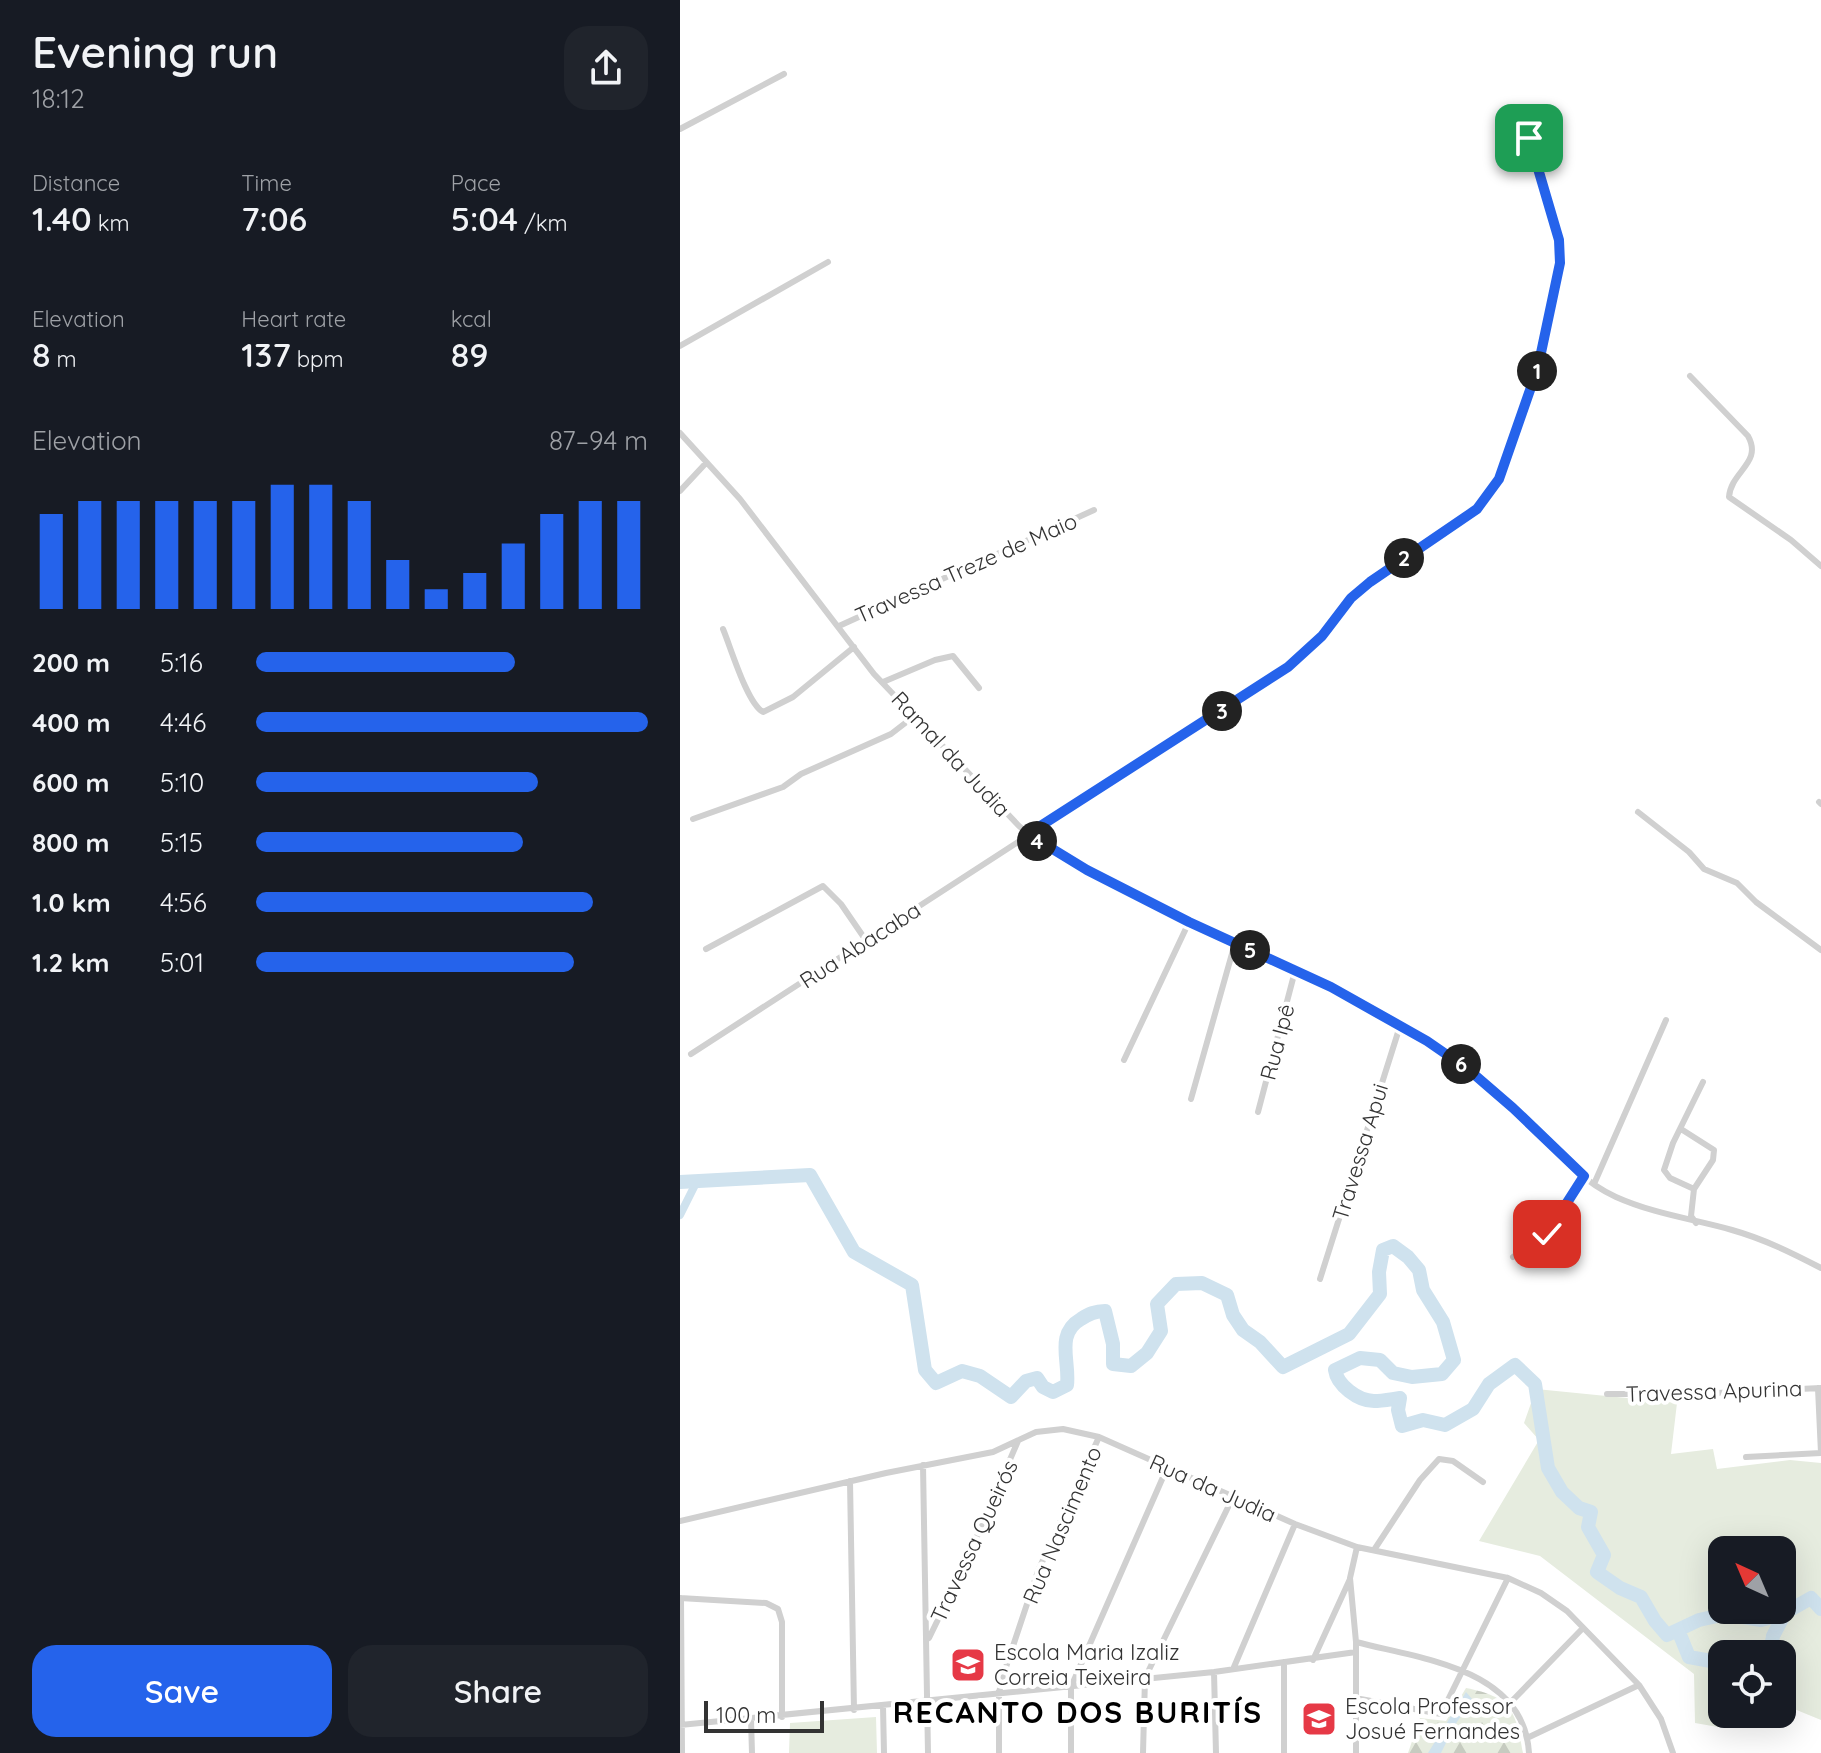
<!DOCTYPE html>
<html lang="en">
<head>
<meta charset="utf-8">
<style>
	body { margin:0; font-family:Quicksand,sans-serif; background:#20242c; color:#f1f3f6; height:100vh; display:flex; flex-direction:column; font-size:30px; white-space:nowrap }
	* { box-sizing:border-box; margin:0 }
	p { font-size:26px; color:#9ea1a6 }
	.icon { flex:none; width:44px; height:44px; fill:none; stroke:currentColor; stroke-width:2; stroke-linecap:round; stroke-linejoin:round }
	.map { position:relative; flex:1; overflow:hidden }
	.sheet { display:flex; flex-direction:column; background:#171b24; width:680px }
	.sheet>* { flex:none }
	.needle { width:52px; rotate:316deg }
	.buttons { position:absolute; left:1028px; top:1536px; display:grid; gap:16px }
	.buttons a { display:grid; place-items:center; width:88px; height:88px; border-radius:16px; background:#171b24; box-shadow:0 8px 32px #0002; font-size:40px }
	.scale { position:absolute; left:24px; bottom:20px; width:120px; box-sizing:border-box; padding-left:8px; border:4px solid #333; border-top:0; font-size:22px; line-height:28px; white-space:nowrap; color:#333; -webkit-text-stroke:6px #fff; paint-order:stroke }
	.pin { position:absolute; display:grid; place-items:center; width:68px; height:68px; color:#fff; margin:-34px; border-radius:16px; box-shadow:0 4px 12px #0006 }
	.km { position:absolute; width:40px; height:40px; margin:-20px; border-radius:50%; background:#222; color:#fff; font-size:22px; line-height:40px; text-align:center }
	.round { display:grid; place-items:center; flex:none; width:84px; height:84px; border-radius:24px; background:#20242c }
	.summary { display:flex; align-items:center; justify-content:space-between; height:136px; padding:0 32px }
	h1 { font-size:44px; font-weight:600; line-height:60px }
	.figures { display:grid; grid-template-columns:repeat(3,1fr); gap:12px; height:136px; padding:8px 32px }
	.figures div { display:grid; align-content:center }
	.figures b { font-size:34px; font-weight:600 }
	.figures small { font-size:22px; font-weight:400 }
	.figures p { font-size:22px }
	.chart { height:224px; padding:16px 32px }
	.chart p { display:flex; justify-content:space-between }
	.chart svg { width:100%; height:144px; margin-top:8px; stroke:#2563eb; stroke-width:6 }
	.action { display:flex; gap:16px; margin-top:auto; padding:16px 32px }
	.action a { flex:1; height:92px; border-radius:24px; background:#2563eb; color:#fff; font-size:32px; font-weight:600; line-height:92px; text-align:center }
	.action a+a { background:#20242c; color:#f1f3f6 }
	ul { padding:0 32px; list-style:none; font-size:26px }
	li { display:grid; grid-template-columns:128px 96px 1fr; align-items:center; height:60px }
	li i { height:20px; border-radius:10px; background:#2563eb }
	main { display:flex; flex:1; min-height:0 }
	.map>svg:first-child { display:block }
	.forest { fill:url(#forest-firs) }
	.park { fill:#e6ecdf; fill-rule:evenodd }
	.water { fill:#cfe2ee }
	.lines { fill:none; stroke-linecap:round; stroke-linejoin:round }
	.canal { stroke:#cfe2ee; stroke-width:8 }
	.river { stroke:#cfe2ee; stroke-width:14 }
	.street { stroke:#d0d0d0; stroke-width:6 }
	.route-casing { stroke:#fff; stroke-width:16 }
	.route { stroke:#2563eb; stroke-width:10 }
	.labels { text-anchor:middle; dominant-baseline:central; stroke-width:8; stroke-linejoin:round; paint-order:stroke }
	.street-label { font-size:22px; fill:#333; stroke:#fff }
	.poi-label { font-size:22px; fill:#333; stroke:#fff; text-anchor:start }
	.district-label { font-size:30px; font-weight:bold; letter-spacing:2px; fill:#000; stroke:#fff }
</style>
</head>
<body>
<main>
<section class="sheet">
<div class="summary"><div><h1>Evening run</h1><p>18:12</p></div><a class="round"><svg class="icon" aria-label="share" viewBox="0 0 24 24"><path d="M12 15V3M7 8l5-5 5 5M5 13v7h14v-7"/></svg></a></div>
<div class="figures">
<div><p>Distance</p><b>1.40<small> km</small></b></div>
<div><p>Time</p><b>7:06</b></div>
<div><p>Pace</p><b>5:04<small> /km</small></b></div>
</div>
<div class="figures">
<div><p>Elevation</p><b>8<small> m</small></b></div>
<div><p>Heart rate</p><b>137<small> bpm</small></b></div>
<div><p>kcal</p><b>89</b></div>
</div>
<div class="chart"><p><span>Elevation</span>87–94 m</p>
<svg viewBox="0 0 160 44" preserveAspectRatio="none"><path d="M5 44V15M15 44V11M25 44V11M35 44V11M45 44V11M55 44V11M65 44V6M75 44V6M85 44V11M95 44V29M105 44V38M115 44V33M125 44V24M135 44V15M145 44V11M155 44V11"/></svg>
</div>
<ul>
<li><b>200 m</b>5:16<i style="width:66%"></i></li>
<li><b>400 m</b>4:46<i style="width:100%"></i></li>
<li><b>600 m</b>5:10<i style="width:72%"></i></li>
<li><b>800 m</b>5:15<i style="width:68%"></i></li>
<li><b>1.0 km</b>4:56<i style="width:86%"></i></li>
<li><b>1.2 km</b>5:01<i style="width:81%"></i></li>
</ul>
<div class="action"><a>Save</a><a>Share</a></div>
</section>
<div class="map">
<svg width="1141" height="1753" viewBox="0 0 1141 1753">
	<defs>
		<pattern id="forest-firs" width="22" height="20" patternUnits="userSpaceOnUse" patternTransform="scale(2)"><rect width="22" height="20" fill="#e6ecdf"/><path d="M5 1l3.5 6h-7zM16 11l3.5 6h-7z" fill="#c6cbc0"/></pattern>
	</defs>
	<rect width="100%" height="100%" fill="#fff"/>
	<!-- forest -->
	<path class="forest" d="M786 1688C831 1697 836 1710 843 1753H728L740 1718 766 1721Z"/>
	<!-- park -->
	<path class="park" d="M856 1389 997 1403 991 1454 1033 1449 1037 1469 1110 1460 1141 1463V1720L1102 1704V1654H1042V1714H1056L1038 1727 1015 1723 1014 1674 860 1556 799 1541 859 1440 844 1423ZM1042 1550H1102V1610H1042Z
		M196 1717 197 1753H109L110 1723Z"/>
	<!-- water -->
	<path class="water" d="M786 1692 792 1699 775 1725 761 1753H748Z"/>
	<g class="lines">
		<!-- canal -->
		<path class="canal" d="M0 1215 16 1183"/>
		<!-- river -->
		<path class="river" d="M0 1182 130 1175 174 1252 232 1285 245 1370 256 1383 282 1371 300 1376 331 1397 346 1381 357 1378 363 1387 373 1392 387 1385C390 1361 375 1334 401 1319 409 1314 415 1311 425 1311L433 1344V1364L451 1366 467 1353 481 1331 477 1304 496 1284 522 1283 547 1295 553 1315 563 1330 580 1342 603 1367 669 1334 700 1294 699 1272 703 1250 713 1246 728 1257 739 1270 743 1290 763 1322 774 1360 762 1374 732 1377 713 1373 700 1360 680 1358 655 1370C657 1385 678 1401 694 1401 702 1401 712 1399 720 1398L718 1410 722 1426 743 1420 765 1425 793 1409 809 1384 835 1365 855 1384 868 1468 882 1492 899 1508 911 1512 908 1527 924 1555 917 1572 940 1588 961 1597 975 1621 987 1635 1019 1620 1046 1614 1081 1620 1103 1614 1131 1598 1141 1609
			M998 1630 1009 1657 1042 1663
			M1090 1654 1093 1636 1105 1613"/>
		<!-- street -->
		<path class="street" d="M0 129 104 74
			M0 346 148 262
			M1010 376 1068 436C1083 463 1051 471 1049 497L1111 540 1141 566
			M0 433 60 499 194 674 339 826 358 842C482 918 622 964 745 1040 778 1060 809 1084 836 1110 866 1140 897 1180 936 1197 974 1214 1013 1219 1052 1230 1084 1239 1112 1253 1141 1268
			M0 491 26 463
			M159 626 414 510
			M43 629C51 648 67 703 83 712L113 697 174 647
			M203 682 255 660 273 656 299 688
			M1139 802 1141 804
			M958 812 1009 852 1024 869 1057 883 1076 902 1141 950
			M13 819 103 787 121 774 211 734 233 717
			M26 949 143 886 161 904 185 939
			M11 1054 608 667 642 636 671 598 690 582 797 509 819 479 858 367 880 263 879 240 849 138
			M444 1060 509 922
			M511 1099 555 943
			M578 1112 615 971
			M1001 1129 1034 1150 1033 1160 1014 1189
			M914 1184 986 1020
			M1014 1189 990 1178 984 1170 993 1143 1023 1082
			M1014 1189 1011 1216 1016 1223
			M833 1257 867 1234 904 1176
			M640 1279 720 1026
			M1138 1388 1141 1453
			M927 1394H1016L1141 1388
			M1066 1457 1141 1453
			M243 1465 248 1753
			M170 1481 174 1710
			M0 1521 206 1473 313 1452 356 1432 383 1429 419 1437 615 1524 677 1547 828 1578 861 1593 887 1611 959 1685 981 1719 993 1753
			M694 1550 740 1480 759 1459 773 1461 803 1482
			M0 1598 86 1603 98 1609 102 1622V1717
			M1 1598 2 1753
			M249 1638 286 1562 338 1441
			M676 1642C741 1659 844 1668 849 1753
			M633 1660 670 1579
			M554 1667 615 1524
			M534 1672 536 1753
			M675 1698 761 1714 828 1578
			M831 1702 903 1628
			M203 1706 204 1753
			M71 1719 72 1753
			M0 1725 534 1672 676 1652
			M847 1738 959 1685
			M319 1753V1692L326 1667 358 1571 419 1437
			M391 1753V1687L487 1468
			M463 1753 465 1678 553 1497
			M604 1753V1662
			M676 1753V1642L670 1578 677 1547"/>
	</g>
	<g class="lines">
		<defs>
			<path id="route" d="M849 138 879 240 880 263 858 367 819 479 797 509 690 582 671 598 642 636 608 667 348 834 407 870 509 922 651 987 747 1041 789 1070 833 1108 904 1176 867 1234"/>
		</defs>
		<!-- route casing -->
		<use href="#route" class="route-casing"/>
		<!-- route -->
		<use href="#route" class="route"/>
	</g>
	<!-- icons -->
	<defs>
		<symbol id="school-square" viewBox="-11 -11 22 22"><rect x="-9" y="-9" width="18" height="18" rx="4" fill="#e63946" stroke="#fff"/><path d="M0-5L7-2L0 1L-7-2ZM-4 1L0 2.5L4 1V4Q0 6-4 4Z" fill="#fff"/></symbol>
	</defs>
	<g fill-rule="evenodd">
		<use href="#school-square" x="268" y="1645" width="40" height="40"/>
		<use href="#school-square" x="619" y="1699" width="40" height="40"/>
	</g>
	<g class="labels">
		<!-- street labels -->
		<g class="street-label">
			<text transform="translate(286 568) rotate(-24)">Travessa Treze de Maio</text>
			<text transform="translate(271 754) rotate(47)">Ramal da Judia</text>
			<text transform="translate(180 945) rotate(-33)">Rua Abacaba</text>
			<text transform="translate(597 1042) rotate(-75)">Rua Ipê</text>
			<text transform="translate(680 1152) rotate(-73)">Travessa Apui</text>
			<text transform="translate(1034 1391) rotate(-2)">Travessa Apurina</text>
			<text transform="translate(533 1488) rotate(24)">Rua da Judia</text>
			<text transform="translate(382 1525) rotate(-67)">Rua Nascimento</text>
			<text transform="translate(294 1541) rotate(-65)">Travessa Queirós</text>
		</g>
		<!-- poi labels -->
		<g class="poi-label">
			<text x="314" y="1652">Escola Maria Izaliz<tspan x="314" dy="25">Correia Teixeira</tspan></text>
			<text x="665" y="1706">Escola Professor<tspan x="665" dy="25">Josué Fernandes</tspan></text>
		</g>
		<!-- district labels -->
		<g class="district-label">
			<text x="398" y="1712">RECANTO DOS BURITÍS</text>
		</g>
	</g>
</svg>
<div class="buttons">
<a><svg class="needle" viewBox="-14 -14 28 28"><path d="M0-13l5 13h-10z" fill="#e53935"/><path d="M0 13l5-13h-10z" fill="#9ea1a6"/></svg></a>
<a><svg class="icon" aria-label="locate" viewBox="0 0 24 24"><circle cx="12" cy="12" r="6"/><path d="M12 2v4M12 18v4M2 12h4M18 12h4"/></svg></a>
</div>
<div class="scale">100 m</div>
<div class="pin" style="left:849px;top:138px;background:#1e9e55"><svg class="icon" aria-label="arrive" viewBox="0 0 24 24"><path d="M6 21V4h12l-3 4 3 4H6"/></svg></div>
<div class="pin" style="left:867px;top:1234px;background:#d93025"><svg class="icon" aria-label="check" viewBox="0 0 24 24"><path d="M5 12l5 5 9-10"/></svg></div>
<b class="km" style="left:857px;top:371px">1</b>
<b class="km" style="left:724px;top:558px">2</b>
<b class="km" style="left:542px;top:711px">3</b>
<b class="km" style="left:357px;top:841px">4</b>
<b class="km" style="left:570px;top:950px">5</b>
<b class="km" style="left:781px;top:1064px">6</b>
</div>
</main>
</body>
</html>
